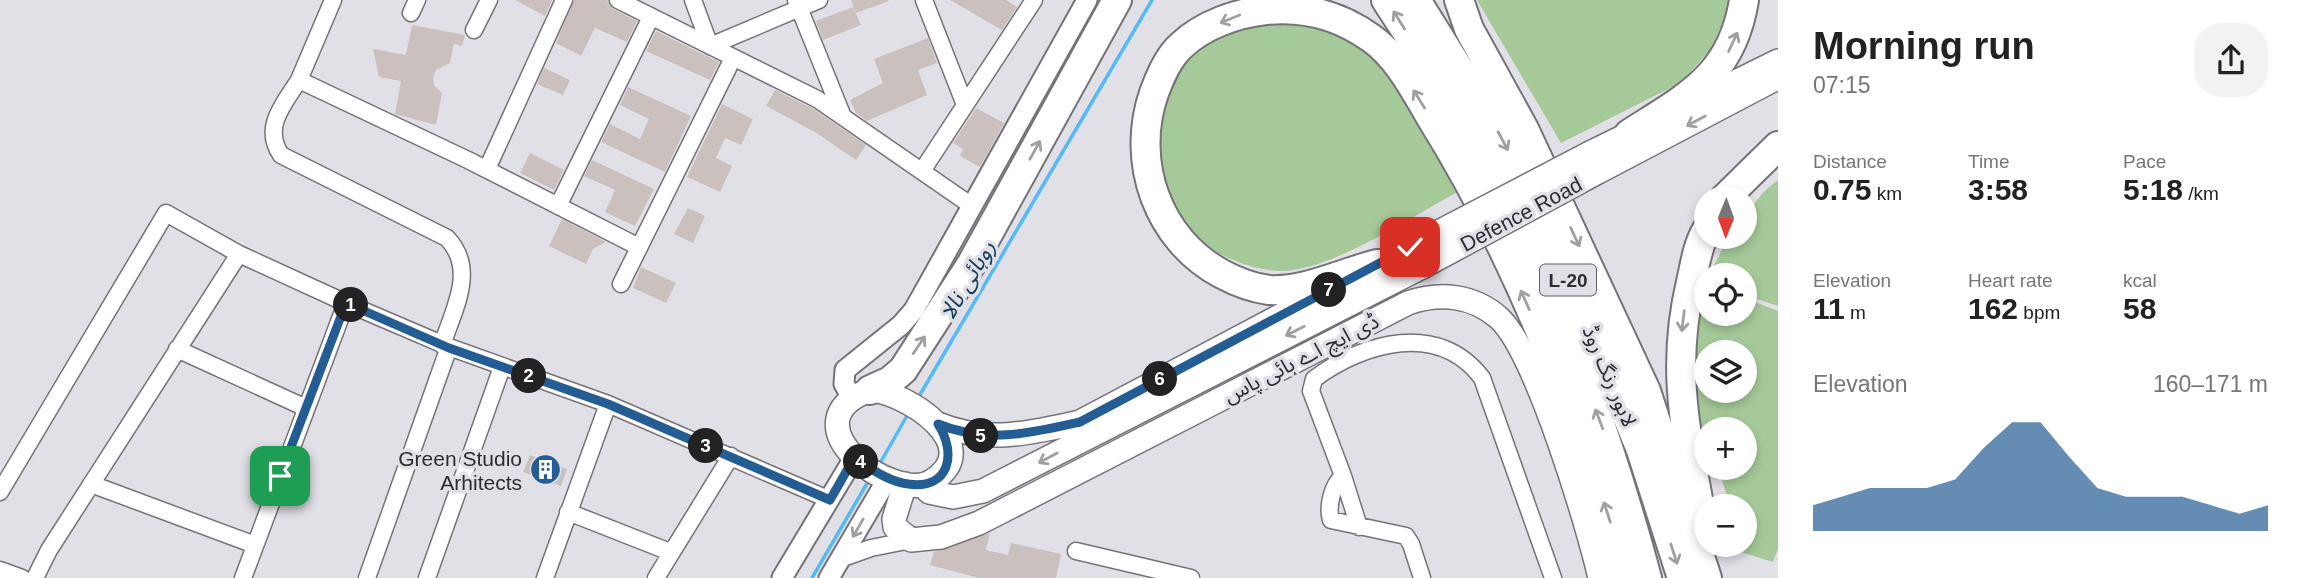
<!DOCTYPE html>
<html lang="en">
<head>
<meta charset="utf-8">
<style>
	body { margin:0; font-family:Helvetica,"Noto Sans Arabic",sans-serif; background:#f2f2f2; color:#222; height:100vh; display:flex; flex-direction:column; font-size:26px; white-space:nowrap }
	* { box-sizing:border-box; margin:0 }
	p { font-size:23px; color:#767676 }
	.icon { flex:none; width:38px; height:38px; fill:none; stroke:currentColor; stroke-width:2; stroke-linecap:round; stroke-linejoin:round }
	.map { position:relative; flex:1; overflow:hidden }
	.details { display:flex; flex-direction:column; background:#fff; width:525px }
	.details>* { flex:none }
	.needle { width:46px; rotate:181deg }
	.fabs { position:absolute; left:1694px; top:186px; display:grid; gap:14px }
	.fabs a { display:grid; place-items:center; width:63px; height:63px; border-radius:50%; background:#fff; box-shadow:0 4px 10px #0003; font-size:35px }
	.pin { position:absolute; display:grid; place-items:center; width:60px; height:60px; color:#fff; margin:-30px; border-radius:14px; box-shadow:0 4px 10px #0006 }
	.km { position:absolute; width:35px; height:35px; margin:-18px; border-radius:50%; background:#222; color:#fff; font-size:19px; line-height:35px; text-align:center }
	.round { display:grid; place-items:center; flex:none; width:74px; height:74px; border-radius:28px; background:#f2f2f2 }
	.overview { display:flex; align-items:center; justify-content:space-between; height:119px; padding:0 35px }
	h1 { font-size:38px; font-weight:600; line-height:52px }
	.metrics { display:grid; grid-template-columns:repeat(3,1fr); gap:10px; height:119px; padding:7px 35px }
	.metrics div { display:grid; align-content:center }
	.metrics b { font-size:30px; font-weight:600 }
	.metrics small { font-size:19px; font-weight:400 }
	.metrics p { font-size:19px }
	.chart { height:196px; padding:14px 35px }
	.chart p { display:flex; justify-content:space-between }
	.chart svg { width:100%; height:126px; margin-top:7px; fill:#245c94; opacity:.7 }
	main { display:flex; flex:1; min-height:0 }
	.map>svg:first-child { display:block }
	.green { fill:#a5c998; fill-rule:evenodd }
	.lines { fill:none; stroke-linecap:round; stroke-linejoin:round }
	.stream { stroke:#54b9f6; stroke-width:3.5 }
	.building { fill:#cac1bf }
	.minor-casing { stroke:#757279; stroke-width:19 }
	.tertiary-casing { stroke:#757279; stroke-width:23 }
	.secondary-casing { stroke:#757279; stroke-width:26 }
	.motorway-casing { stroke:#757279; stroke-width:32 }
	.minor { stroke:#fff; stroke-width:16 }
	.tertiary { stroke:#fff; stroke-width:19 }
	.secondary { stroke:#fff; stroke-width:23 }
	.motorway { stroke:#fff; stroke-width:28 }
	.secondary-bridge-casing { stroke:#757279; stroke-width:26; stroke-linecap:butt }
	.secondary-bridge { stroke:#fff; stroke-width:23 }
	.oneway { stroke:#a0a0a1 }
	.route-casing { stroke:#fff; stroke-width:14 }
	.route { stroke:#245c94; stroke-width:9 }
	.labels { text-anchor:middle; dominant-baseline:central; stroke-width:7; stroke-linejoin:round; paint-order:stroke }
	.shield { fill:#e2e0e7; stroke:#636266; stroke-width:2 }
	.shield-label { font-size:19px; font-weight:bold; fill:#2d2c2f }
	.street-label { font-size:21px; fill:#2d2c2f; stroke:#e2e0e7 }
	.poi-label { font-size:21px; fill:#2d2c2f; stroke:#e2e0e7; text-anchor:end }
	.water-label { font-size:23px; font-style:italic; fill:#143e57; stroke:#e2e0e7 }
</style>
</head>
<body>
<main>
<div class="map">
<svg width="1778" height="578" viewBox="0 0 1778 578">
	<rect width="100%" height="100%" fill="#e2e0e7"/>
	<!-- green -->
	<path class="green" d="M1477 0H1731V4L1711 49 1680 83 1561 143Z
		M1287 17 1342 31 1386 67 1461 190C1413 216 1345 262 1293 270 1274 273 1253 268 1236 261 1214 253 1189 238 1177 217 1143 160 1156 67 1220 34 1239 25 1266 22 1287 17Z
		M1778 180V306L1745 295V275H1709L1729 236H1745C1745 211 1758 195 1778 180Z
		M1706 280V313H1745V298L1778 311V549L1773 562 1737 551 1736 544H1745V506H1730L1718 467H1745V429H1706V441C1682 386 1690 336 1706 280ZM1706 352H1745V390H1706Z"/>
	<g class="lines">
		<!-- stream -->
		<path class="stream" d="M918 398 1152 0
			M879 465 908 414
			M812 578 869 480"/>
	</g>
	<!-- building -->
	<path class="building" d="M515 0H552L545 16Z
		M574 0H607L613 9 637 21 627 42 595 28 581 56 556 43Z
		M851 0H888L889 1 856 13Z
		M950 0H1006L1017 7 1002 30Z
		M853 7 861 25 823 40 816 21Z
		M412 25 465 35 462 46 454 44 450 63 436 70 433 77 434 85 442 93 436 125 395 114 401 81 379 77 373 49 406 55Z
		M656 31 719 62 710 80 646 51Z
		M928 38 937 63 918 70 927 95 867 121 856 113 850 100 883 83 874 59Z
		M544 68 570 80 563 95 537 84Z
		M628 87 691 116 665 172 601 142 610 124 640 139 649 119 620 105Z
		M775 90 812 108 866 145 856 160 815 132 766 106Z
		M722 104 753 119 741 145 725 138 716 158 732 166 720 192 687 177Z
		M976 108 1004 123 980 167 960 156 963 149 953 143Z
		M530 153 564 170 554 190 520 173Z
		M592 160 654 189 635 226 605 212 615 190 584 176Z
		M688 208 705 216 693 243 674 234Z
		M562 219 606 242 593 249 586 264 549 246Z
		M641 267 676 283 666 303 633 288Z
		M530 455 567 469 561 486 523 472Z
		M990 533 986 550 1008 555 1011 543 1061 554 1056 578H979L930 565 934 552Z"/>
	<g class="lines">
		<defs>
			<path id="minor" d="M333 0 299 80 468 160 639 247
				M618 0 817 99 972 206
				M693 0 710 46 819 0
				M796 0 843 117
				M924 0 965 105
				M411 13 417 0
				M474 30 489 0
				M299 80C284 104 262 127 281 155L447 238C477 269 454 309 442 345
				M487 169 564 0
				M922 171 1034 0
				M558 206 651 17
				M621 284 733 58
				M177 349 306 408
				M1343 476 1359 527
				M91 484 255 545
				M0 492 166 213 239 254 346 303 449 347 608 404 830 500
				M568 512 670 552
				M1076 551 1191 578
				M840 559 871 548 911 540
				M0 570 22 578
				M35 578 49 550 239 254
				M243 578 346 303
				M367 578 449 347
				M427 578 502 367
				M545 578 608 404
				M656 578 731 456
				M1422 578 1411 544 1406 536 1331 520C1327 507 1332 485 1343 476L1311 391 1314 379C1364 342 1439 321 1482 378L1553 578"/>
			<path id="tertiary" d="M851 396 844 384 845 370 901 325 914 310 1087 0
				M782 578 854 458
				M829 578 888 478"/>
			<path id="secondary" d="M1683 108 1778 61
				M1592 152 1643 127
				M1598 172 1775 79
				M870 390C907 392 988 446 932 481 893 505 783 422 870 390Z
				M938 424C986 444 1031 433 1080 422L1410 247
				M905 484 894 519 895 527 911 540 941 537 979 523 1408 303C1440 292 1473 295 1499 318 1536 352 1588 525 1600 578
				M924 486 929 492 953 497 983 491 1422 267"/>
			<path id="motorway" d="M1386 0C1423 58 1464 115 1496 176 1561 303 1610 440 1647 578
				M1416 0 1503 140 1597 342 1641 450 1682 578
				M1459 0 1469 29 1524 129 1646 391 1707 578
				M1629 134C1688 96 1732 76 1744 0
				M1725 198 1778 146
				M1377 264C1342 273 1305 292 1269 290 1253 288 1235 281 1222 274 1158 240 1130 162 1154 93 1160 77 1168 57 1182 45 1203 25 1237 13 1266 10 1305 6 1339 15 1371 38 1398 57 1414 89 1430 116 1515 252 1584 424 1625 578
				M870 390 890 381 903 370 972 263 1117 0
				M1700 510C1685 427 1671 366 1691 282 1695 265 1697 247 1706 231"/>
		</defs>
		<!-- minor casing -->
		<use href="#minor" class="minor-casing"/>
		<!-- tertiary casing -->
		<use href="#tertiary" class="tertiary-casing"/>
		<!-- secondary casing -->
		<use href="#secondary" class="secondary-casing"/>
		<!-- motorway casing -->
		<use href="#motorway" class="motorway-casing"/>
		<!-- minor -->
		<use href="#minor" class="minor"/>
		<!-- tertiary -->
		<use href="#tertiary" class="tertiary"/>
		<!-- secondary -->
		<use href="#secondary" class="secondary"/>
		<!-- motorway -->
		<use href="#motorway" class="motorway"/>
		<defs>
			<path id="secondary-bridge" d="M1410 247 1592 152
				M1422 267 1598 172"/>
		</defs>
		<!-- secondary-bridge casing -->
		<use href="#secondary-bridge" class="secondary-bridge-casing"/>
		<!-- secondary-bridge -->
		<use href="#secondary-bridge" class="secondary-bridge"/>
	</g>
	<!-- one-way arrows -->
	<defs><path id="oneway-shaft" d="M-6 0H5M1.5-3L5.5 0L1.5 3" fill="none" stroke-width="1.6" stroke-linecap="round" stroke-linejoin="round" transform="scale(1.75)"/></defs>
	<g class="oneway">
		<use href="#oneway-shaft" transform="translate(1230 19) rotate(158)"/>
		<use href="#oneway-shaft" transform="translate(1399 20) rotate(-122)"/>
		<use href="#oneway-shaft" transform="translate(1733 42) rotate(-65)"/>
		<use href="#oneway-shaft" transform="translate(1419 99) rotate(-122)"/>
		<use href="#oneway-shaft" transform="translate(1696 121) rotate(152)"/>
		<use href="#oneway-shaft" transform="translate(1503 141) rotate(62)"/>
		<use href="#oneway-shaft" transform="translate(1035 150) rotate(-61)"/>
		<use href="#oneway-shaft" transform="translate(1575 237) rotate(65)"/>
		<use href="#oneway-shaft" transform="translate(1525 300) rotate(-114)"/>
		<use href="#oneway-shaft" transform="translate(1683 321) rotate(97)"/>
		<use href="#oneway-shaft" transform="translate(1295 331) rotate(153)"/>
		<use href="#oneway-shaft" transform="translate(919 345) rotate(-56)"/>
		<use href="#oneway-shaft" transform="translate(1599 419) rotate(-111)"/>
		<use href="#oneway-shaft" transform="translate(1048 458) rotate(152)"/>
		<use href="#oneway-shaft" transform="translate(1607 512) rotate(-108)"/>
		<use href="#oneway-shaft" transform="translate(858 528) rotate(120)"/>
		<use href="#oneway-shaft" transform="translate(1674 554) rotate(72)"/>
	</g>
	<g class="lines">
		<defs>
			<path id="route" d="M280 476 346 303 449 348 608 404 830 500 854 458C870 468 889 482 908 484 950 490 957 453 938 424 986 444 1031 433 1080 422L1410 247"/>
		</defs>
		<!-- route casing -->
		<use href="#route" class="route-casing"/>
		<!-- route -->
		<use href="#route" class="route"/>
	</g>
	<!-- icons -->
	<defs>
		<symbol id="building-disc" viewBox="-11 -11 22 22"><circle r="9.5" fill="#245c94" stroke="#e2e0e7"/><path d="M-4-6H4V6H1V3H-1V6H-4ZM-2.5-4.3h1.7v1.8h-1.7ZM.8-4.3h1.7v1.8H.8ZM-2.5-1h1.7V.8h-1.7ZM.8-1h1.7V.8H.8Z" fill="#fff"/></symbol>
	</defs>
	<g fill-rule="evenodd">
		<use href="#building-disc" x="528" y="452" width="35" height="35"/>
	</g>
	<g class="labels">
		<!-- shield labels -->
		<rect class="shield" x="1540" y="264.5" width="56" height="31" rx="5"/>
		<g class="shield-label">
			<text x="1568" y="280">L-20</text>
		</g>
		<!-- street labels -->
		<g class="street-label">
			<text transform="translate(1521 214) rotate(-28)">Defence Road</text>
			<text transform="translate(1301 358) rotate(-27)">ڈی ایچ اے بائی پاس</text>
			<text transform="translate(1610 376) rotate(67)">لاہور رنگ روڈ</text>
		</g>
		<!-- poi labels -->
		<g class="poi-label">
			<text x="522" y="458">Green Studio<tspan x="522" dy="24">Arhitects</tspan></text>
		</g>
		<!-- water labels -->
		<g class="water-label">
			<text transform="translate(967 280) rotate(-60)">روہائی نالا</text>
		</g>
	</g>
</svg>
<div class="fabs">
<a><svg class="needle" viewBox="-14 -14 28 28"><path d="M0-13l5 13h-10z" fill="#e53935"/><path d="M0 13l5-13h-10z" fill="#767676"/></svg></a>
<a><svg class="icon" aria-label="locate" viewBox="0 0 24 24"><circle cx="12" cy="12" r="6"/><path d="M12 2v4M12 18v4M2 12h4M18 12h4"/></svg></a>
<a><svg class="icon" aria-label="layers" viewBox="0 0 24 24"><path d="M12 4l9 5-9 5-9-5zM3 14l9 5 9-5"/></svg></a>
<a>+</a>
<a>−</a>
</div>
<div class="pin" style="left:280px;top:476px;background:#1e9e55"><svg class="icon" aria-label="arrive" viewBox="0 0 24 24"><path d="M6 21V4h12l-3 4 3 4H6"/></svg></div>
<div class="pin" style="left:1410px;top:247px;background:#d93025"><svg class="icon" aria-label="check" viewBox="0 0 24 24"><path d="M5 12l5 5 9-10"/></svg></div>
<b class="km" style="left:351px;top:305px">1</b>
<b class="km" style="left:529px;top:376px">2</b>
<b class="km" style="left:706px;top:446px">3</b>
<b class="km" style="left:861px;top:462px">4</b>
<b class="km" style="left:981px;top:436px">5</b>
<b class="km" style="left:1160px;top:379px">6</b>
<b class="km" style="left:1329px;top:290px">7</b>
</div>
<section class="details">
<div class="overview"><div><h1>Morning run</h1><p>07:15</p></div><a class="round"><svg class="icon" aria-label="share" viewBox="0 0 24 24"><path d="M12 15V3M7 8l5-5 5 5M5 13v7h14v-7"/></svg></a></div>
<div class="metrics">
<div><p>Distance</p><b>0.75<small> km</small></b></div>
<div><p>Time</p><b>3:58</b></div>
<div><p>Pace</p><b>5:18<small> /km</small></b></div>
</div>
<div class="metrics">
<div><p>Elevation</p><b>11<small> m</small></b></div>
<div><p>Heart rate</p><b>162<small> bpm</small></b></div>
<div><p>kcal</p><b>58</b></div>
</div>
<div class="chart"><p><span>Elevation</span>160–171 m</p>
<svg viewBox="0 0 160 44" preserveAspectRatio="none"><path d="M0 44V35L10 32L20 29L30 29L40 29L50 26L60 15L70 6L80 6L90 18L100 29L110 32L120 32L130 32L140 35L150 38L160 35V44z"/></svg>
</div>
</section>
</main>
</body>
</html>
